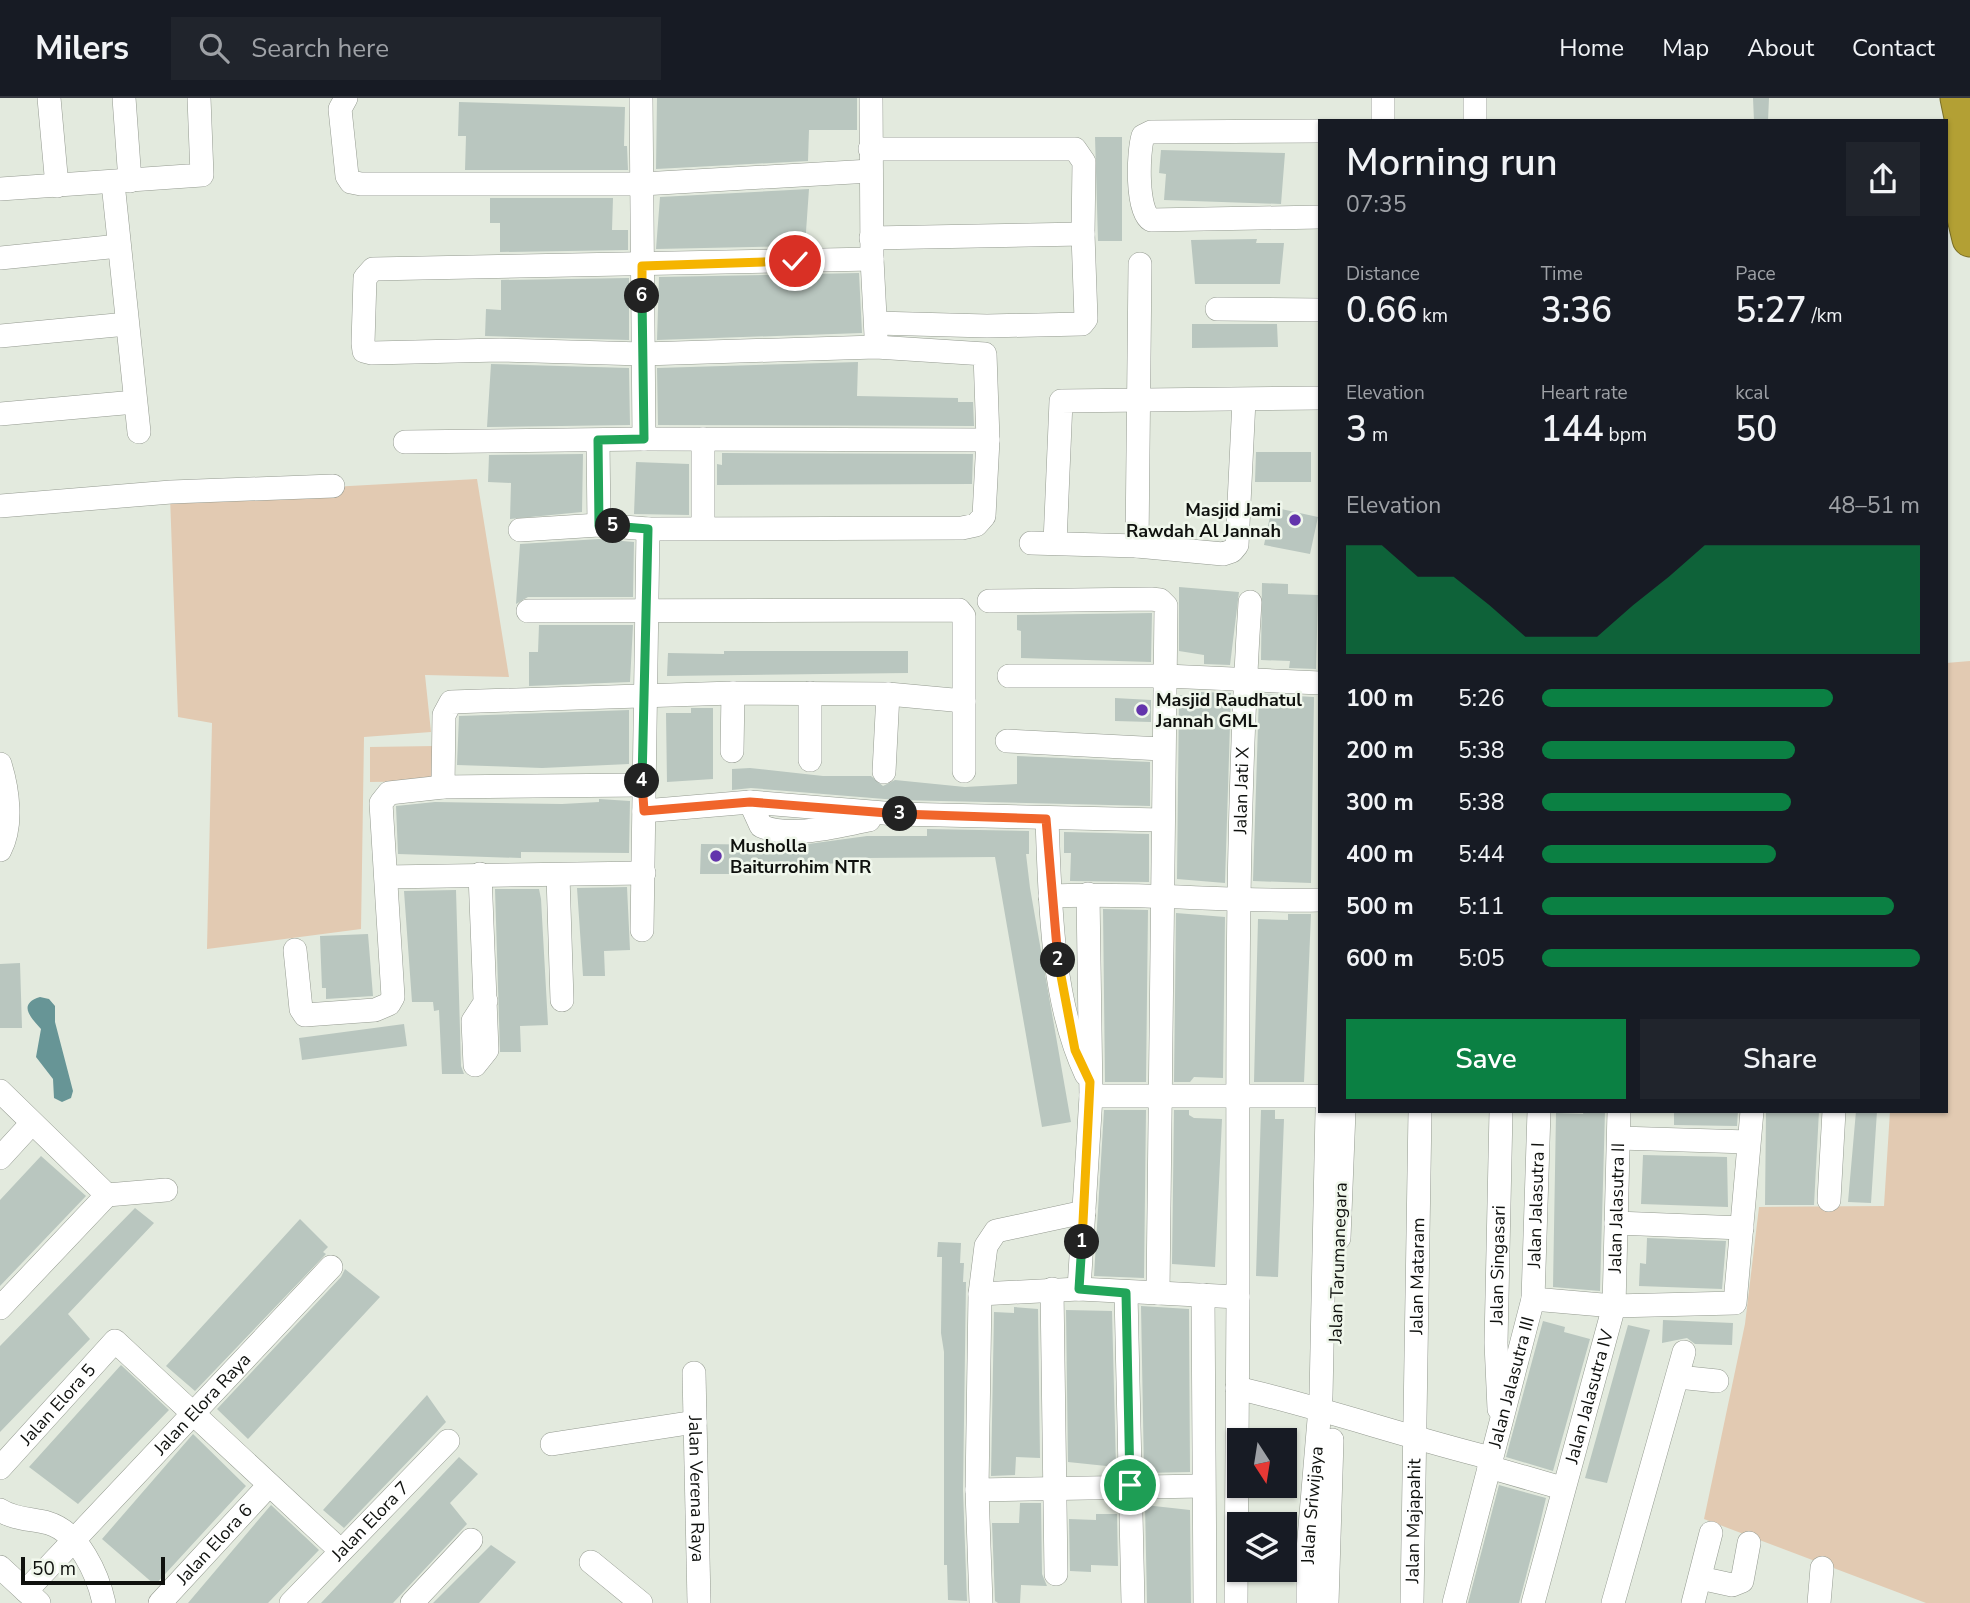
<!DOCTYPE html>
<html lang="en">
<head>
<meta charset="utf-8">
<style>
	body { margin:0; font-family:"Nunito Sans",sans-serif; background:#20242c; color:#f1f3f6; height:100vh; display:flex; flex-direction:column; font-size:26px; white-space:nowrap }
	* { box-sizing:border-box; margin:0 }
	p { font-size:23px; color:#9ea1a6 }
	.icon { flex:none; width:38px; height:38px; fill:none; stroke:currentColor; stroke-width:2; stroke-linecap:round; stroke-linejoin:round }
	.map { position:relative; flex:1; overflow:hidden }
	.details { position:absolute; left:1318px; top:21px; width:630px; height:994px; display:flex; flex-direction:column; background:#171b24; border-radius:0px; box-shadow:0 2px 5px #0004 }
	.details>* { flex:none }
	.needle { width:46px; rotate:168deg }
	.tools { position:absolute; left:1227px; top:1330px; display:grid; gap:14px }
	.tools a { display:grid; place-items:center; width:70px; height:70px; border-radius:0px; background:#171b24; box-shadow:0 2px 5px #0004; font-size:35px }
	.scale { position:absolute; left:21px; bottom:18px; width:144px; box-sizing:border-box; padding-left:7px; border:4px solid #0f110e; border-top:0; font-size:19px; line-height:24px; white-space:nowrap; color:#0f110e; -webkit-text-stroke:5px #f0f7ec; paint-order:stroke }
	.pin { position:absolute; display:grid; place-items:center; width:60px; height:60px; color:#fff; margin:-30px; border:4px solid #fff; border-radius:50%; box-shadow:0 2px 7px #0007 }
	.km { position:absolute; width:35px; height:35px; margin:-18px; border-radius:50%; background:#222; color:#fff; font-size:19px; line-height:35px; text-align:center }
	.round { display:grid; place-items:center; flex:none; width:74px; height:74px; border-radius:0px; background:#20242c }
	.headline { display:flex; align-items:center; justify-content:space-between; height:119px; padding:0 28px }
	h1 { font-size:38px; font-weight:600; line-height:52px }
	.figures { display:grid; grid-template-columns:repeat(3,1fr); gap:10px; height:119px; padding:7px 28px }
	.figures div { display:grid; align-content:center }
	.figures b { font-size:35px; font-weight:600 }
	.figures small { font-size:19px; font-weight:400 }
	.figures p { font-size:19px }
	.chart { height:196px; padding:14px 28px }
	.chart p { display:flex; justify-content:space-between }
	.chart svg { width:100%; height:126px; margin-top:7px; fill:#0b8043; opacity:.7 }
	.cta { display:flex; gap:14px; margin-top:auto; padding:14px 28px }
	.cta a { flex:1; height:80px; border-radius:0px; background:#0b8043; color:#fff; font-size:28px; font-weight:600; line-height:80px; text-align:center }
	.cta a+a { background:#20242c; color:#f1f3f6 }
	ul { padding:0 28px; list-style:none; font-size:23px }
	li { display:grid; grid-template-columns:112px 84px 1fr; align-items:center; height:52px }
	li i { height:18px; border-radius:9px; background:#0b8043 }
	header { display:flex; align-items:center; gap:42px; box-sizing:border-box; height:98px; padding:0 35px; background:#171b24; border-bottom:2px solid #363941 }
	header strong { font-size:33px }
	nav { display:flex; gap:38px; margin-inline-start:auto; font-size:24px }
	.search { width:490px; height:63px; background:#20242c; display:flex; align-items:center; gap:18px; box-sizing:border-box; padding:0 24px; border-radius:0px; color:#9ea1a6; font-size:26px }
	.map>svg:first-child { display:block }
	.green { fill:#e2cab2 }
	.water { fill:#679596 }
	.building { fill:#b9c6bf }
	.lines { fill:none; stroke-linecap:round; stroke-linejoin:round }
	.minor-casing { stroke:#949a90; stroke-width:24 }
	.highway-casing { stroke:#7a6e27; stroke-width:37 }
	.minor { stroke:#fff; stroke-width:23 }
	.highway { stroke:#b3a034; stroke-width:35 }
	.split-1-casing { stroke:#fff; stroke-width:14 }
	.split-2-casing { stroke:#fff; stroke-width:14 }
	.split-3-casing { stroke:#fff; stroke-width:14 }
	.split-4-casing { stroke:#fff; stroke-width:14 }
	.split-5-casing { stroke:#fff; stroke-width:14 }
	.split-6-casing { stroke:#fff; stroke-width:14 }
	.split-7-casing { stroke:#fff; stroke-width:14 }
	.split-1 { stroke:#22a559; stroke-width:9 }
	.split-2 { stroke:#f5b400; stroke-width:9 }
	.split-3 { stroke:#f0652b; stroke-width:9 }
	.split-4 { stroke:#f0652b; stroke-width:9 }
	.split-5 { stroke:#22a559; stroke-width:9 }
	.split-6 { stroke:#22a559; stroke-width:9 }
	.split-7 { stroke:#f5b400; stroke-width:9 }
	.poi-dot { fill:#6334ac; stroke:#f0f7ec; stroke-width:2.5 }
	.labels { text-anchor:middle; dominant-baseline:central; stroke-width:5; stroke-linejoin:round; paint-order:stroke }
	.poi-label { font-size:18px; font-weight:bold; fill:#0f110e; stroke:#f0f7ec; text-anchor:start }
	.street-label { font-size:18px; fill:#0f110e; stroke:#f0f7ec }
</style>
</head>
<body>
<header>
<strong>Milers</strong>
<div class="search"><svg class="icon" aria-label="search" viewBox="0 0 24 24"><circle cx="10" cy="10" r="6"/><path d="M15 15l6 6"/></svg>Search here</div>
<nav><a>Home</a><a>Map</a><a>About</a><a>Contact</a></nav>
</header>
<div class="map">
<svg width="1970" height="1505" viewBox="0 0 1970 1505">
	<rect width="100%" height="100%" fill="#e3eade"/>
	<!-- green -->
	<path class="green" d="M477 381 509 579 425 577 431 634 364 639 361 831 207 851 212 625 178 619 170 398Z
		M1970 563V1505H1926L1704 1421 1745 1226 1759 1109 1884 1108 1890 1013H1946V565Z
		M434 648 435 683 370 684V649Z"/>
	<!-- water -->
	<path class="water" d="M40 899 49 901 55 908V924L73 993 71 1000 62 1004 54 1000 53 981 36 959 41 931C31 920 17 906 40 899Z"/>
	<!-- building -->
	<path class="building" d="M657 0H857V32H809L808 63 656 71Z
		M1753 0H1769L1768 23H1754Z
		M459 4 625 9 624 48H627L628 72H465L466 38H458Z
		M1095 39H1122V143H1098Z
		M1161 52 1285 55 1281 106 1164 102 1166 76 1159 75Z
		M809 91 805 148 656 151 660 99Z
		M490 100H613L612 132H628V152L500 154V125H490Z
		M1257 141 1256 145H1284L1280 186H1195L1191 142Z
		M859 175 862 235 657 242 659 179Z
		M629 180V242L485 238 486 211 501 212V182Z
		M1192 226H1277L1278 249 1192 250Z
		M858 264 857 298 958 300V304H973L974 328 658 327 657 270Z
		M491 266 629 270 630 327 487 329Z
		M1256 354H1311V384H1255Z
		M722 355 973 356 972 386 717 387V366L722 367Z
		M583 356 582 414 510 421 511 385 488 384 489 357Z
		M636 364 689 366V417L634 416Z
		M1272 409 1318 419 1310 456 1264 447Z
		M599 441 634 444 633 499H528L516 506 520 446Z
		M1262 485 1288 486V496L1318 497 1316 571 1289 570 1290 563 1261 562Z
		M1179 489 1239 494 1230 567 1204 566V557L1179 553Z
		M1152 515 1151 564 1021 560V533L1017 532V517Z
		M539 527H633L630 584 529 588V554H538Z
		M724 553H908V575L667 578 668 555 724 556Z
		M1201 594 1231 595 1225 785 1177 781 1179 597 1200 600Z
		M1259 596 1314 599 1311 785 1253 783Z
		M1115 600 1151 602V624L1115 623Z
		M691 610H713V681L667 684 666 615H691Z
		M629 612V666L542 670 457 667 459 618Z
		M1017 658 1150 664V708L897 702 751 690 732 692V671L750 670 823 678H871L883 688 895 682 965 689 1017 686Z
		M599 701 630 703 629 755 521 754V760L398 756 396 708 435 704 562 706 599 704Z
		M927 731 1029 733V756H1026L1030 790 1071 1024 1042 1029 995 759 864 760V763L846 762V765L792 767V770L733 771V776H700L701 746 801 747 867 738H927Z
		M1064 734 1149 736V784L1070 783 1071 755H1064Z
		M627 789 630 852 604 853 605 878H583L577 790Z
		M495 791H539L541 801 548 927 520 928 521 954H500Z
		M456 792 461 968 464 976H442L439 912 434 913 433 904H412L404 793Z
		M1103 811 1148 812 1146 984H1105Z
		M1176 815 1225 819 1223 980 1194 979 1190 984H1174Z
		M1288 816H1311L1304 984H1254L1258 821 1288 822Z
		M368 836 373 898 326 901V890H322L320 838Z
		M20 865 22 930H0V866Z
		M404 926 407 948 302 962 299 940Z
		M1104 1012H1146L1144 1180 1094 1178Z
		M1174 1012H1189V1017L1194 1020 1222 1021 1215 1169 1172 1166Z
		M1261 1012H1275V1021H1284L1278 1179 1256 1178Z
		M1584 1013H1605L1600 1193 1553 1189 1556 1015 1583 1016Z
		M1674 1013H1738L1737 1028 1674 1027Z
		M1766 1013H1819L1814 1107H1765Z
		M1856 1013H1877L1871 1105 1848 1104Z
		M1643 1057 1727 1059 1728 1109 1641 1106Z
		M41 1058 86 1098 0 1188V1102Z
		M135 1110 154 1125 68 1216 90 1241 0 1334V1248Z
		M300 1121 328 1149 323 1154 326 1156 195 1293 166 1268Z
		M1647 1140 1726 1143 1722 1191 1639 1188 1640 1165 1646 1166Z
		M938 1144 961 1145 960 1165H964L963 1184H966L963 1392 967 1503 948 1502 947 1467H944V1254L941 1235 942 1159H937Z
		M345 1171 380 1199 248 1341 217 1311 341 1179Z
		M1141 1208 1189 1211 1190 1374 1144 1375Z
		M1014 1209 1038 1211 1040 1360 1016 1359 1015 1377 991 1378 994 1214 1014 1215Z
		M1066 1212 1112 1213 1116 1369 1068 1364Z
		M1663 1222 1733 1225 1732 1247 1695 1246 1687 1240 1662 1245Z
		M1543 1223 1565 1229 1564 1234 1590 1241 1553 1373 1506 1359Z
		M1628 1227 1650 1232 1607 1385 1585 1380Z
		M121 1267 169 1312 78 1406 29 1369Z
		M427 1297 446 1324 344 1430 323 1412Z
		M193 1336 246 1388 155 1487 102 1441Z
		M459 1359 478 1376 450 1405 467 1426 393 1505H321Z
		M1499 1387 1546 1400 1541 1421 1519 1505H1468Z
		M1020 1405H1041L1042 1476 1047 1488 1021 1487 1020 1505H998L995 1503 992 1425H1019Z
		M271 1407 319 1452 268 1505H188Z
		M1145 1407 1190 1412 1191 1505H1147Z
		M1096 1416H1117L1118 1468 1091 1467V1474L1070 1473 1069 1421 1096 1422Z
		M491 1447 516 1464 479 1505H433Z"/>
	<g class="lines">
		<defs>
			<g id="minor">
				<path d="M49 0 57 88"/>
				<path d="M124 0 130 83"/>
				<path d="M346 0 340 11 347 78 351 84 361 86H642L871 73"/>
				<path d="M641 0 644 341"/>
				<path d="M871 0 872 161 876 238"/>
				<path d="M1383 23V0"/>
				<path d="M1475 23V0"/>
				<path d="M1320 33 1151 34 1143 38C1138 54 1136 113 1151 122L1320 119"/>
				<path d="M870 51H1075L1084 64 1083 136 871 140"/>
				<path d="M113 85 139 334"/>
				<path d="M0 91 202 77 199 0"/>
				<path d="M0 160 119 148"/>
				<path d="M1217 211 1320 212"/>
				<path d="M876 225 987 228 1082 226 1086 221 1083 136"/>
				<path d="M0 238 127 226"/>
				<path d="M0 316 135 304"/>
				<path d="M598 343 599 427"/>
				<path d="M405 344 644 341 988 342"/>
				<path d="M0 408 171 394 333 388"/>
				<path d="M703 428V341"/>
				<path d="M520 432 599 427 648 431 962 430 976 427 984 418 988 342 985 256 876 249 643 256 500 252 372 255 364 253 363 245 365 180 373 171 872 161"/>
				<path d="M1031 445 1137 448 1223 456 1232 453 1237 447 1244 302"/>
				<path d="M1055 445 1061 303 1320 300"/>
				<path d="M1137 448 1140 166"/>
				<path d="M989 503 1151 501 1160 502 1166 508 1158 1195"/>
				<path d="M528 513 959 512 964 518V673"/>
				<path d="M1009 578H1166L1320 585"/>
				<path d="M1007 643 1162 651"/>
				<path d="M732 653 733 595"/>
				<path d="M810 662V595"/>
				<path d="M0 666C8 692 13 728 0 752"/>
				<path d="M884 674 888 596"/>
				<path d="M443 689 444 617 451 604 733 595 888 596 964 603"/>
				<path d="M750 704 761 728C791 741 837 728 869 722"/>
				<path d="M644 713 750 704 896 716 1161 722"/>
				<path d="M1047 721C1050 802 1051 902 1086 976"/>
				<path d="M480 776 487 952 475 967 473 923 486 903"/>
				<path d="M558 778 562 902"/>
				<path d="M386 779 644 775"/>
				<path d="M1050 798C1140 794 1230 804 1320 802"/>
				<path d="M642 832 648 431"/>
				<path d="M295 852 301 911 305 917 375 912 389 906 393 899 381 705 389 695 443 689 642 687"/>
				<path d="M0 993 107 1097 166 1092"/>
				<path d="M1091 998H1320"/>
				<path d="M1619 1040 1748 1044"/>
				<path d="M0 1060 32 1025"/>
				<path d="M1829 1102 1834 1013"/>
				<path d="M1616 1125 1742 1130"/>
				<path d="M1339 1140 1344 1013"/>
				<path d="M1052 1191 1056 1476"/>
				<path d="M1079 1191 1091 998 1088 796"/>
				<path d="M1126 1195 1133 1505"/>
				<path d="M980 1196 986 1148 996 1133 1084 1114"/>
				<path d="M1203 1197 1205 1505"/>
				<path d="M1533 1201 1614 1208 1735 1205 1752 1013"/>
				<path d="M0 1210 107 1097"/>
				<path id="s1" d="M694 1275 699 1505"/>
				<path d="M1678 1279 1717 1283"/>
				<path d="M1237 1290C1323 1310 1406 1339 1491 1360"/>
				<path id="s2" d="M1499 1311 1496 1245 1501 1013"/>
				<path d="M552 1346 695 1324"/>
				<path d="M1489 1369 1562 1390"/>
				<path id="s3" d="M0 1370 115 1243 341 1453"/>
				<path d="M977 1392 1203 1388"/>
				<path d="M0 1412C13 1421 33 1421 48 1425 79 1434 98 1477 104 1505"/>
				<path d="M591 1464 641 1505"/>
				<path d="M0 1469 39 1505"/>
				<path d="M1700 1480 1732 1487 1742 1483 1749 1445"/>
				<path id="s4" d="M26 1493 331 1169"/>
				<path id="s5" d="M160 1505 269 1387"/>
				<path id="s6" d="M291 1505 448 1343"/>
				<path d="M412 1505 471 1442"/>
				<path id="s7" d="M981 1505 977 1392 980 1196 1079 1191 1238 1199C1238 967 1235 735 1250 504"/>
				<path d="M1236 1505 1238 1199"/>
				<path id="s8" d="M1308 1505V1452L1321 1298 1327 1013"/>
				<path d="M1327 1505 1332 1342"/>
				<path id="s9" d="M1412 1505 1420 1013"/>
				<path id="s10" d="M1454 1505 1533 1201 1539 1013"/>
				<path id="s11" d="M1533 1505 1614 1208 1619 1013"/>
				<path d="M1613 1505 1684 1254"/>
				<path d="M1693 1505 1711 1435"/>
				<path d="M1819 1505 1822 1470"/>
			</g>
			<path id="highway" d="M1958 0 1970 58
				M1946 40 1970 141"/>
		</defs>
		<!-- minor casing -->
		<use href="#minor" class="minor-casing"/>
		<!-- highway casing -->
		<use href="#highway" class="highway-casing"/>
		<!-- minor -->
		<use href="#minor" class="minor"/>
		<!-- highway -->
		<use href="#highway" class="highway"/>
	</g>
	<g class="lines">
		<defs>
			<path id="split-1" d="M1082 1144 1079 1191 1126 1195 1130 1387"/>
			<path id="split-2" d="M1058 862 1075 952 1090 984 1082 1144"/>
			<path id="split-3" d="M900 716 1046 721 1058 862"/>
			<path id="split-4" d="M642 683 644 713 750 704 900 716"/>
			<path id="split-5" d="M613 428 648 431 642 683"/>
			<path id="split-6" d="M613 428H599L598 342 644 341 642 198"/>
			<path id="split-7" d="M642 198V168L795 163"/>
		</defs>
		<!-- split-1 casing -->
		<use href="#split-1" class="split-1-casing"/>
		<!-- split-2 casing -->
		<use href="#split-2" class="split-2-casing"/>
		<!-- split-3 casing -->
		<use href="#split-3" class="split-3-casing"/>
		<!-- split-4 casing -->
		<use href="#split-4" class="split-4-casing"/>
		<!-- split-5 casing -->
		<use href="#split-5" class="split-5-casing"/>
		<!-- split-6 casing -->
		<use href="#split-6" class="split-6-casing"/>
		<!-- split-7 casing -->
		<use href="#split-7" class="split-7-casing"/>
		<!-- split-1 -->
		<use href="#split-1" class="split-1"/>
		<!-- split-2 -->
		<use href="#split-2" class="split-2"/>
		<!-- split-3 -->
		<use href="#split-3" class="split-3"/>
		<!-- split-4 -->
		<use href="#split-4" class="split-4"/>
		<!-- split-5 -->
		<use href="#split-5" class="split-5"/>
		<!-- split-6 -->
		<use href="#split-6" class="split-6"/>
		<!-- split-7 -->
		<use href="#split-7" class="split-7"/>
	</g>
	<!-- markers -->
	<g class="poi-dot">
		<circle cx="1295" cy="422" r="7"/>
		<circle cx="1142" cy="612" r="7"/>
		<circle cx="716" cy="758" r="7"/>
	</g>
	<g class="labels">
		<!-- poi labels -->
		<g class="poi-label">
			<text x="1281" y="412" text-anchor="end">Masjid Jami<tspan x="1281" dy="21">Rawdah Al Jannah</tspan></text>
			<text x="1156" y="602">Masjid Raudhatul<tspan x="1156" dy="21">Jannah GML</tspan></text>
			<text x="730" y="748">Musholla<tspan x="730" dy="21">Baiturrohim NTR</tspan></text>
		</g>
		<!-- street labels -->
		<g class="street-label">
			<text stroke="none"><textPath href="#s7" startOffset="1074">Jalan Jati X</textPath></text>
			<text stroke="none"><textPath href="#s10" startOffset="408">Jalan Jalasutra I</textPath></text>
			<text stroke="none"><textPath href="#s11" startOffset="406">Jalan Jalasutra II</textPath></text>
			<text transform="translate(1338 1165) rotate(-88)">Jalan Tarumanegara</text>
			<text stroke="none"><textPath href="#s2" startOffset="144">Jalan Singasari</textPath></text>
			<text stroke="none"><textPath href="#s9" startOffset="327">Jalan Mataram</textPath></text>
			<text stroke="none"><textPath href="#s10" startOffset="228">Jalan Jalasutra III</textPath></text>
			<text stroke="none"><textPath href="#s11" startOffset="214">Jalan Jalasutra IV</textPath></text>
			<text stroke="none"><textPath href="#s3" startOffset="86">Jalan Elora 5</textPath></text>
			<text stroke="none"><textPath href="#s4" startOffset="257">Jalan Elora Raya</textPath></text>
			<text stroke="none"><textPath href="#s1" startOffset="116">Jalan Verena Raya</textPath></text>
			<text stroke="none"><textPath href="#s8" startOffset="98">Jalan Sriwijaya</textPath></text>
			<text stroke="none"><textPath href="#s9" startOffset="82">Jalan Majapahit</textPath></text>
			<text stroke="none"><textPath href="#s6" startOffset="114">Jalan Elora 7</textPath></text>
			<text stroke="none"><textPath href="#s5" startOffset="80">Jalan Elora 6</textPath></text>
		</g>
	</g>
</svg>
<div class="tools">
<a><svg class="needle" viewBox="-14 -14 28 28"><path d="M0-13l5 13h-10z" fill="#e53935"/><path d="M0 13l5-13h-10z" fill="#9ea1a6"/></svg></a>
<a><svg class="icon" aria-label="layers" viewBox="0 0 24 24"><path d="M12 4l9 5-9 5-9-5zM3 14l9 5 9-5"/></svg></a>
</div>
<div class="scale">50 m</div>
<div class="pin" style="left:1130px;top:1387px;background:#1e9e55"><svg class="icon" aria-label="arrive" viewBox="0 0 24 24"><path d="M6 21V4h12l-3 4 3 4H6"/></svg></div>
<div class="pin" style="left:795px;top:163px;background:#d93025"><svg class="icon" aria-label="check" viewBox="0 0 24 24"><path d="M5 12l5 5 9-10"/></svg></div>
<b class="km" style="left:1082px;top:1144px">1</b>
<b class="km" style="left:1058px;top:862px">2</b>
<b class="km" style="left:900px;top:716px">3</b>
<b class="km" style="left:642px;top:683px">4</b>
<b class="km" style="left:613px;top:428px">5</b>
<b class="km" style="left:642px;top:198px">6</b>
<section class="details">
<div class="headline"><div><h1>Morning run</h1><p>07:35</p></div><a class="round"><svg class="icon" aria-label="share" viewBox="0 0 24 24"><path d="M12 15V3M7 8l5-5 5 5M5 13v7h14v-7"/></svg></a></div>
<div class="figures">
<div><p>Distance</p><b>0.66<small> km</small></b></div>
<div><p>Time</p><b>3:36</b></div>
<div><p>Pace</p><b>5:27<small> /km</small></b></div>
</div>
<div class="figures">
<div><p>Elevation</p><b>3<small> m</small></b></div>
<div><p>Heart rate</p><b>144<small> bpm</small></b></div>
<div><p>kcal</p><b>50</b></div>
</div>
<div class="chart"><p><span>Elevation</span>48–51 m</p>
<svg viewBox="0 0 160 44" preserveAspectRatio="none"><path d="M0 44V6L10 6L20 17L30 17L40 27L50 38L60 38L70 38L80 27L90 17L100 6L110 6L120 6L130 6L140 6L150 6L160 6V44z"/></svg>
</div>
<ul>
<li><b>100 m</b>5:26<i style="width:77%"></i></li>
<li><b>200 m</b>5:38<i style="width:67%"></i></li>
<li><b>300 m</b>5:38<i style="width:66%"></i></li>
<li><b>400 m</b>5:44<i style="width:62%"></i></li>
<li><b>500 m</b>5:11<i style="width:93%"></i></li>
<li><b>600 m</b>5:05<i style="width:100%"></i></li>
</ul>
<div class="cta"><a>Save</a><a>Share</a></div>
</section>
</div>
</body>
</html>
